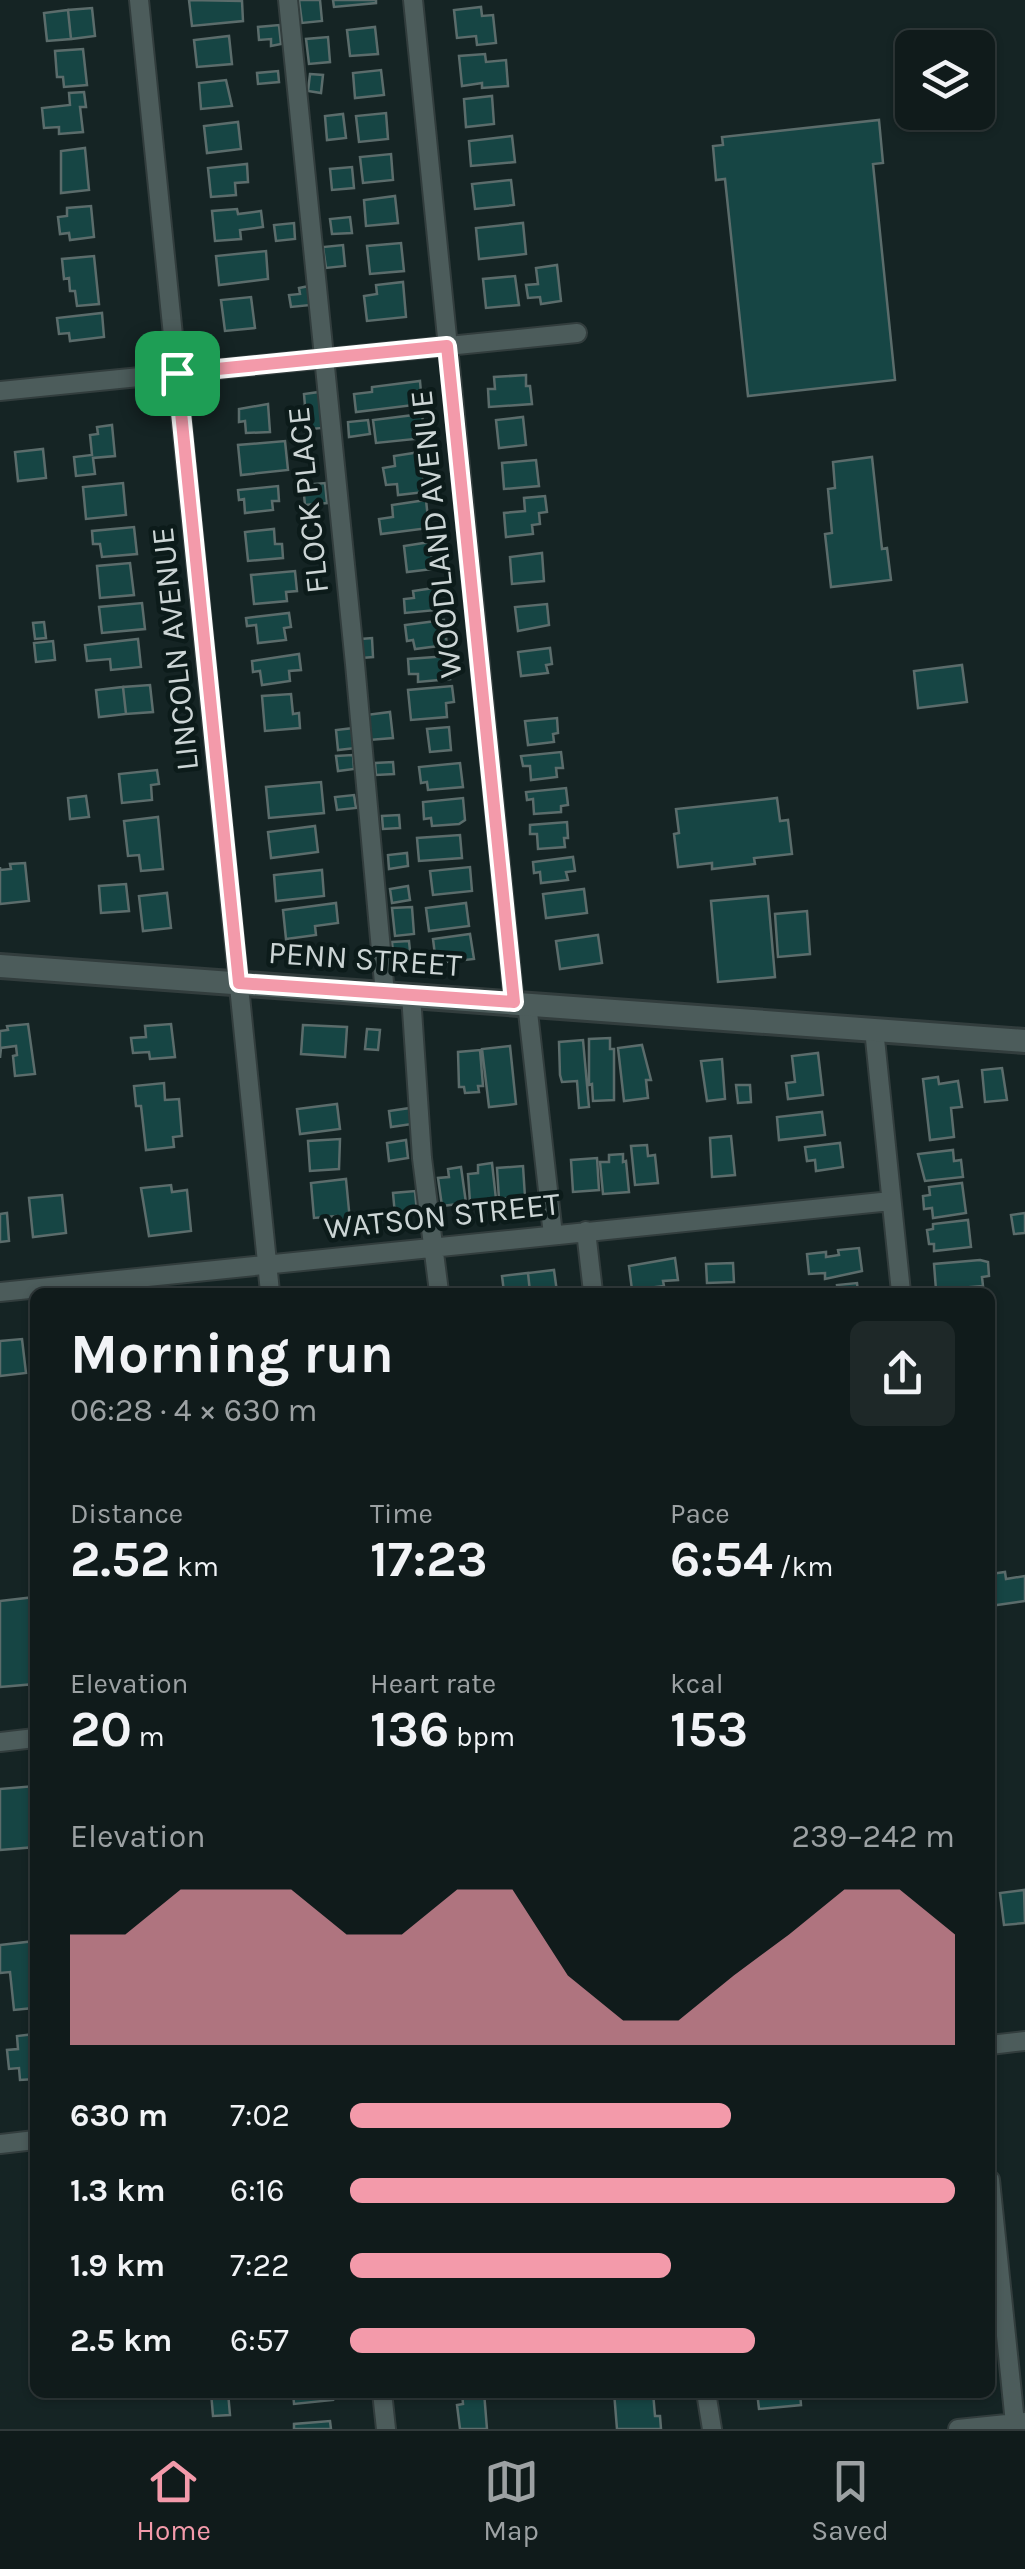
<!DOCTYPE html>
<html lang="en">
<head>
<meta charset="utf-8">
<style>
	body { margin:0; font-family:Karla,sans-serif; background:#1e2828; color:#f1f3f6; height:100vh; display:flex; flex-direction:column; font-size:38px; white-space:nowrap }
	* { box-sizing:border-box; margin:0 }
	p { font-size:32px; color:#9ca1a3 }
	.icon { flex:none; width:55px; height:55px; fill:none; stroke:currentColor; stroke-width:2; stroke-linecap:round; stroke-linejoin:round }
	.map { position:relative; flex:1; overflow:hidden }
	.panel { position:absolute; left:30px; top:1288px; width:965px; height:1110px; display:flex; flex-direction:column; background:#101b1b; border-radius:15px; box-shadow:0 2px 8px #0004,0 0 0 2px #30393a }
	.panel>* { flex:none }
	.controls { position:absolute; left:895px; top:30px; display:grid; gap:20px }
	.controls a { display:grid; place-items:center; width:100px; height:100px; border-radius:15px; background:#101b1b; box-shadow:0 2px 8px #0004,0 0 0 2px #30393a; font-size:50px }
	.pin { position:absolute; display:grid; place-items:center; width:85px; height:85px; color:#fff; margin:-42px; border-radius:20px; box-shadow:0 5px 15px #0006 }
	.round { display:grid; place-items:center; flex:none; width:105px; height:105px; border-radius:15px; background:#1e2828 }
	.overview { display:flex; align-items:center; justify-content:space-between; height:170px; padding:0 40px }
	h1 { font-size:55px; font-weight:700; line-height:75px }
	.stats { display:grid; grid-template-columns:repeat(3,1fr); gap:15px; height:170px; padding:10px 40px }
	.stats div { display:grid; align-content:center }
	.stats b { font-size:50px; font-weight:700 }
	.stats small { font-size:28px; font-weight:400 }
	.stats p { font-size:28px }
	.chart { height:280px; padding:20px 40px }
	.chart p { display:flex; justify-content:space-between }
	.chart svg { width:100%; height:180px; margin-top:10px; fill:#f39aaa; opacity:.7 }
	ul { padding:0 40px; list-style:none; font-size:32px }
	li { display:grid; grid-template-columns:160px 120px 1fr; align-items:center; height:75px }
	li i { height:25px; border-radius:12px; background:#f39aaa }
	.tab-bar { display:flex; justify-content:space-around; align-items:center; height:140px; border-top:2px solid #30393a; background:#101b1b; font-size:28px; color:#9ca1a3 }
	.tab-bar a { display:grid; justify-items:center; gap:5px }
	.tab-bar .active { color:#f39aaa }
	.map>svg:first-child { display:block }
	.building { fill:#164544; stroke:#5b6c6b; stroke-width:2.5 }
	.lines { fill:none; stroke-linecap:round; stroke-linejoin:round }
	.street-casing { stroke:#323d3d; stroke-width:22 }
	.secondary-casing { stroke:#323d3d; stroke-width:28 }
	.street { stroke:#4c5c5b; stroke-width:18 }
	.secondary { stroke:#4c5c5b; stroke-width:22 }
	.route-casing { stroke:#fff; stroke-width:20 }
	.route { stroke:#f39aaa; stroke-width:12 }
	.labels { text-anchor:middle; dominant-baseline:central; stroke-width:9; stroke-linejoin:round; paint-order:stroke }
	.street-label { font-size:32px; fill:#ccd5d5; stroke:#0c1b1a }
</style>
</head>
<body>
<div class="map">
<svg width="1025" height="2429" viewBox="0 0 1025 2429">
	<rect width="100%" height="100%" fill="#152424"/>
	<!-- building -->
	<path class="building" d="M189 0 242 1 243 21 192 26Z
		M299 0H320L322 21 302 23Z
		M333 0H376V3L334 7Z
		M481 7 482 16 493 15 496 43 477 45 476 36 457 38 454 10Z
		M92 8 95 36 71 39 68 10Z
		M68 10 71 39 47 41 44 13Z
		M279 25 281 44 271 46V39L259 40 258 27Z
		M375 27 378 54 350 56 347 30Z
		M229 36 232 64 197 67 194 40Z
		M328 37 330 62 309 64 306 39Z
		M83 49 87 85 64 87 63 77H57L55 51Z
		M485 54 486 62 506 60 508 86 482 88V83L462 86 459 56Z
		M381 70 384 95 355 98 353 73Z
		M278 71 279 82 258 84 257 73Z
		M310 74 323 75 321 93 308 91Z
		M226 80 232 106 201 109 199 83Z
		M84 92 86 107H80L83 132 59 134V127L44 128 42 108 70 105 69 93Z
		M492 96 494 124 466 127 464 99Z
		M386 113 388 139 359 142 356 116Z
		M343 114 346 138 327 140 325 116Z
		M879 120 883 163 873 164 895 380 748 396 725 179 716 180 713 146 723 145 722 137Z
		M238 122 241 149 207 153 204 126Z
		M512 136 515 162 471 166 469 141Z
		M85 148 89 190 61 193V151Z
		M391 154 393 180 363 183 360 157Z
		M247 164 248 182 235 183 236 195 211 197 208 168Z
		M352 167 354 188 332 190 330 169Z
		M511 180 514 205 475 209 472 184Z
		M395 196 398 223 366 226 364 200Z
		M91 206 94 237 70 240 69 233 60 234 58 217 67 216V208Z
		M237 209 238 214 261 211 263 227 240 230 241 239 215 241 212 211Z
		M350 217 352 233 332 234 330 219Z
		M294 223 295 239 276 241 274 225Z
		M523 223 526 254 479 259 476 228Z
		M401 243 404 271 370 274 367 246Z
		M343 245 345 266 326 268 323 247Z
		M266 251 268 279 219 285 216 256Z
		M94 256 99 304 77 306 75 291H70L69 278 64 279 62 259Z
		M557 265 561 301 541 304 540 297 528 298 526 285 538 284 536 268Z
		M515 276 519 305 486 308 483 279Z
		M403 282 406 317 367 321 364 296 377 294 376 285Z
		M309 286 311 305 291 307 289 295 300 294 299 288Z
		M251 297 255 328 225 331 221 300Z
		M102 313 104 337 70 341 69 333 59 334 57 318Z
		M526 375V386H530L532 404 489 407 488 389H495L494 377Z
		M420 381 422 404 356 412 354 394 372 392V387Z
		M319 392 322 428 302 430 301 418H306L304 394Z
		M268 404 270 432 246 433 245 421 239 422V409Z
		M422 414 425 438 376 443 373 420Z
		M523 417 526 445 499 448 496 420Z
		M368 420 370 434 349 437 348 422Z
		M112 425 115 456 93 458 95 474 76 476 74 457 92 455 90 435 98 434 97 427Z
		M285 441 288 470 241 475 238 445Z
		M43 449 46 478 18 481 15 452Z
		M420 452 425 492 398 495 397 484 386 485 383 468 395 466 394 456Z
		M872 457 882 549 887 548 891 580 831 587 825 534 832 533 828 489 835 488 833 462Z
		M536 460 539 486 504 489 502 463Z
		M123 483 126 515 86 519 83 487Z
		M325 483 327 503 305 505 303 485Z
		M278 486 279 501H272L273 510 245 513 244 499 239 500 238 490Z
		M545 496 547 512 539 513 540 524 532 525 533 534 506 537 504 513 525 511 524 498Z
		M426 500 429 528 381 534 379 519 393 517 392 505Z
		M134 527 137 554 102 557 100 544H93L92 531Z
		M274 529 275 544H282L283 558 248 561 245 532Z
		M430 542 433 569 407 572 404 546Z
		M542 553 544 581 512 584 510 557Z
		M130 563 134 595 100 598 97 566Z
		M295 571 297 591 286 592 287 601 254 604 251 575Z
		M434 588 437 610 405 613 404 599 414 598 413 591Z
		M142 603 145 629 102 633 99 607Z
		M547 604 549 625 518 631 515 607Z
		M289 613 291 627 284 628 286 640 258 643 256 625 247 626 246 618Z
		M444 620 447 645 415 649 413 640 407 641 405 625Z
		M44 622 46 638 35 639 33 623Z
		M372 638 373 657 362 658 361 639Z
		M138 639 141 667 111 670 110 659 87 661 85 645Z
		M53 641 55 660 36 662 34 643Z
		M550 648 552 664 546 665 548 673 521 676 518 652Z
		M299 654 301 670 289 671 290 681 262 685 260 671 253 672 252 661Z
		M448 656 450 679 418 682V674H409L408 659Z
		M962 665 967 702 918 708 914 671Z
		M150 685 153 712 126 714 123 687Z
		M452 686 454 702 446 703 447 717 411 720 408 690Z
		M123 687 126 714 99 717 96 690Z
		M291 694 293 714 299 713 300 728 265 731 262 696Z
		M390 712 393 738 369 740 366 715Z
		M557 718 558 733 553 734 554 742 528 745 525 721Z
		M449 727 451 750 430 752 427 729Z
		M354 728 356 748 338 750 336 730Z
		M561 752 563 768H556L557 777 531 780 530 766H523L521 756Z
		M353 755 354 769 338 771 336 756Z
		M393 762 394 774 376 775 375 763Z
		M460 763 463 787 428 790 427 782 421 783 419 767Z
		M157 770 159 784 151 785 152 800 122 803 119 774Z
		M321 782 324 813 269 818 266 787Z
		M566 788 568 805 561 806V812L534 814 533 799 527 800 526 792Z
		M354 795 356 808 337 810 335 797Z
		M86 796 89 817 70 819 68 798Z
		M463 798 465 820 459 824 432 826 431 818 424 819 423 802Z
		M777 798 780 821 788 820 792 854 754 858 755 864 712 869V863L678 867 674 834 679 833 676 809Z
		M399 815 400 828 383 829 382 816Z
		M158 817 163 869 141 871 139 855 128 856 124 821Z
		M567 822 568 838H564L565 847 538 849 537 834H530V825Z
		M315 826 318 852 271 858 268 832Z
		M460 835 462 858 419 861 417 838Z
		M407 853 408 866 389 869 388 855Z
		M573 857 575 871 566 872 568 880 541 883 540 872 534 873 533 862Z
		M25 863 29 901 0 904V867V870L11 869 10 864Z
		M470 867 472 891 433 895 430 871Z
		M322 870 324 896 276 901 274 875Z
		M126 884 129 911 101 913 99 886Z
		M408 886 410 900 392 903 390 889Z
		M584 889 587 913 546 918 543 894Z
		M167 893 171 928 143 931 139 896Z
		M768 896 775 977 718 982 711 901Z
		M336 903 338 923 315 926 316 935 286 939 283 910Z
		M466 903 469 926 429 931 426 908Z
		M412 907 414 934 395 936 392 908Z
		M807 911 810 954 778 957 775 914Z
		M470 934 474 959 447 962 445 954 435 955 433 939Z
		M598 935 602 963 560 969 556 941Z
		M409 941 411 961 394 963 392 942Z
		M28 1024 35 1074 15 1076 13 1056 17 1055 16 1046 1 1048 0 1058V1031L8 1030 7 1026Z
		M171 1024 175 1057 150 1059 149 1052 133 1053 131 1038 146 1037 145 1026Z
		M303 1025 347 1027 345 1057 301 1054Z
		M367 1029 380 1030 378 1050 365 1049Z
		M610 1038V1049H614V1100L593 1101 592 1084 589 1085V1039Z
		M583 1040 589 1107 579 1108 577 1081 562 1082 560 1075 559 1042Z
		M642 1045 651 1080H646L648 1098 624 1101 618 1048Z
		M510 1046 516 1104 489 1107 482 1049Z
		M480 1050 483 1086H478L479 1092 465 1093 464 1087H459L458 1052Z
		M818 1053 823 1095 788 1099 786 1083 795 1082 792 1056Z
		M722 1059 725 1099 707 1101 701 1061Z
		M1002 1068 1007 1100 985 1102 982 1070Z
		M938 1077 939 1084 958 1081 962 1107 951 1108 954 1137 930 1140 923 1079Z
		M164 1083 165 1100 179 1099 182 1136 173 1137 174 1147 146 1150 141 1106H136L134 1086Z
		M736 1085H750L751 1102 738 1103Z
		M337 1104 340 1129 300 1134 297 1109Z
		M410 1108 412 1124 391 1127 389 1111Z
		M822 1112 825 1135 779 1140 777 1117Z
		M731 1136 735 1175 712 1177 710 1138Z
		M340 1139 339 1169 310 1171 308 1141Z
		M406 1140 408 1158 389 1161 387 1143Z
		M840 1143 843 1167 816 1171 815 1160 807 1161 805 1147Z
		M647 1145 648 1156 655 1155 658 1183 635 1185 631 1146Z
		M953 1150 954 1161 961 1160 963 1177 925 1181 918 1154Z
		M623 1154V1162L626 1161 629 1192 603 1194 600 1162H609V1155Z
		M597 1158 599 1190 573 1192 571 1160Z
		M492 1163 496 1199 470 1202 468 1174 478 1173V1165Z
		M523 1166 525 1197 499 1199 497 1168Z
		M461 1167 466 1203 442 1206 438 1178 449 1177 448 1169Z
		M346 1179 350 1221 337 1222 336 1216 314 1218 311 1183Z
		M962 1183 966 1213 933 1218 932 1208 924 1209 923 1196 930 1195 929 1187Z
		M171 1185 172 1192 187 1190 191 1231 149 1236 141 1188Z
		M415 1191 417 1213 395 1215 393 1193Z
		M62 1195 66 1233 33 1237 29 1198Z
		M7 1213 9 1241 0 1242V1214Z
		M1025 1213V1233L1014 1234 1011 1215Z
		M968 1220 971 1247 934 1251V1244H929L927 1230 933 1229V1224Z
		M859 1248 862 1271 825 1279V1273L809 1274 807 1254 826 1252V1257L839 1255 838 1250Z
		M675 1258 678 1280 663 1281 664 1286 632 1290 629 1266Z
		M980 1260 988 1262 989 1276 982 1277 983 1286 936 1290 934 1264Z
		M733 1263 734 1282 707 1283 706 1264Z
		M554 1270 557 1292H530L528 1273Z
		M528 1273 530 1292H504L502 1276Z
		M857 1283 858 1292H838L837 1285Z
		M22 1339 26 1373 0 1376V1341Z
		M1005 1572 1006 1579 1025 1576V1601L990 1606V1574Z
		M35 1597V1684L0 1687V1601Z
		M35 1786V1847L0 1850V1789Z
		M1024 1890 1025 1923 1004 1925 1000 1893Z
		M35 1941 33 2008 14 2010 10 1972 0 1973V1945Z
		M35 2034V2079L20 2080 19 2068 9 2069 7 2050 18 2049 17 2036Z
		M211 2392H228L230 2415 213 2416Z
		M293 2392H332L333 2400 294 2404Z
		M462 2392H484L487 2429H460L457 2405 463 2404Z
		M614 2392H653L655 2416H660L661 2429H617Z
		M757 2392H800L801 2405 759 2409Z
		M330 2421 331 2429H294V2424Z"/>
	<g class="lines">
		<defs>
			<path id="street" d="M139 0 270 1292
				M288 0 355 664 385 994
				M413 0 514 1002
				M0 391 577 333
				M411 995 422 1158 439 1292
				M527 1003 553 1235
				M874 1029 901 1292
				M586 1231 593 1292
				M0 1292 891 1201
				M0 1742 35 1738
				M990 2045 1025 2041
				M0 2144 35 2140
				M990 2180 1015 2423
				M382 2392 386 2429
				M706 2392 712 2429
				M958 2429 1025 2422"/>
			<path id="secondary" d="M0 966 1025 1041"/>
		</defs>
		<!-- street casing -->
		<use href="#street" class="street-casing"/>
		<!-- secondary casing -->
		<use href="#secondary" class="secondary-casing"/>
		<!-- street -->
		<use href="#street" class="street"/>
		<!-- secondary -->
		<use href="#secondary" class="secondary"/>
	</g>
	<g class="lines">
		<defs>
			<path id="route" d="M447 346 514 1002 239 983 177 373Z"/>
		</defs>
		<!-- route casing -->
		<use href="#route" class="route-casing"/>
		<!-- route -->
		<use href="#route" class="route"/>
	</g>
	<g class="labels">
		<!-- street labels -->
		<g class="street-label">
			<text transform="translate(308 500) rotate(-96)">FLOCK PLACE</text>
			<text transform="translate(436 534) rotate(-96)">WOODLAND AVENUE</text>
			<text transform="translate(175 649) rotate(-96)">LINCOLN AVENUE</text>
			<text transform="translate(365 959) rotate(4)">PENN STREET</text>
			<text transform="translate(442 1216) rotate(-6)">WATSON STREET</text>
		</g>
	</g>
</svg>
<div class="controls">
<a><svg class="icon" aria-label="layers" viewBox="0 0 24 24"><path d="M12 4l9 5-9 5-9-5zM3 14l9 5 9-5"/></svg></a>
</div>
<div class="pin" style="left:177px;top:373px;background:#1e9e55"><svg class="icon" aria-label="arrive" viewBox="0 0 24 24"><path d="M6 21V4h12l-3 4 3 4H6"/></svg></div>
<section class="panel">
<div class="overview"><div><h1>Morning run</h1><p>06:28 · 4 × 630 m</p></div><a class="round"><svg class="icon" aria-label="share" viewBox="0 0 24 24"><path d="M12 15V3M7 8l5-5 5 5M5 13v7h14v-7"/></svg></a></div>
<div class="stats">
<div><p>Distance</p><b>2.52<small> km</small></b></div>
<div><p>Time</p><b>17:23</b></div>
<div><p>Pace</p><b>6:54<small> /km</small></b></div>
</div>
<div class="stats">
<div><p>Elevation</p><b>20<small> m</small></b></div>
<div><p>Heart rate</p><b>136<small> bpm</small></b></div>
<div><p>kcal</p><b>153</b></div>
</div>
<div class="chart"><p><span>Elevation</span>239–242 m</p>
<svg viewBox="0 0 160 44" preserveAspectRatio="none"><path d="M0 44V17L10 17L20 6L30 6L40 6L50 17L60 17L70 6L80 6L90 27L100 38L110 38L120 27L130 17L140 6L150 6L160 17V44z"/></svg>
</div>
<ul>
<li><b>630 m</b>7:02<i style="width:63%"></i></li>
<li><b>1.3 km</b>6:16<i style="width:100%"></i></li>
<li><b>1.9 km</b>7:22<i style="width:53%"></i></li>
<li><b>2.5 km</b>6:57<i style="width:67%"></i></li>
</ul>
</section>
</div>
<nav class="tab-bar">
<a class="active"><svg class="icon" aria-label="home" viewBox="0 0 24 24"><path d="M3 11l9-7 9 7M6 9v11h12V9"/></svg>Home</a>
<a><svg class="icon" aria-label="map" viewBox="0 0 24 24"><path d="M3 6l6-2 6 2 6-2v14l-6 2-6-2-6 2zM9 4v14M15 6v14"/></svg>Map</a>
<a><svg class="icon" aria-label="saved" viewBox="0 0 24 24"><path d="M7 4h10v16l-5-4-5 4z"/></svg>Saved</a>
</nav>
</body>
</html>
